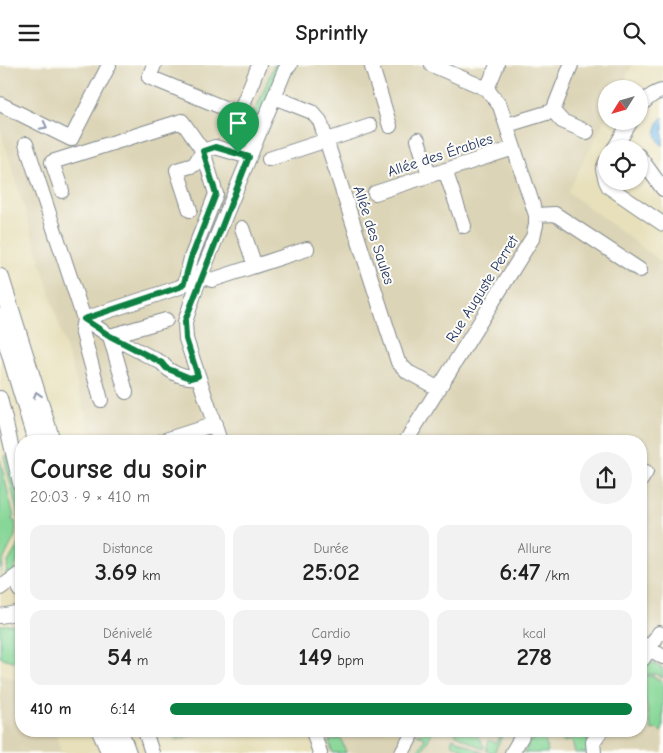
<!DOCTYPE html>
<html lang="fr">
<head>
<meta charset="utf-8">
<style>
	body { margin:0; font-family:"Comic Neue",sans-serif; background:#f2f2f2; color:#222; height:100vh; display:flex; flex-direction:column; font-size:19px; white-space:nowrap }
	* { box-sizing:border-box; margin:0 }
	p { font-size:16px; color:#767676 }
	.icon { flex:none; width:28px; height:28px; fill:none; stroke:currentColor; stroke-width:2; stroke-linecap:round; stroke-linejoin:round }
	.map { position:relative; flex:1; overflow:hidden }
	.details { position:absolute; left:15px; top:370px; width:632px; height:302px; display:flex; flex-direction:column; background:#fff; border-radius:20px; box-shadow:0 1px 4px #0004 }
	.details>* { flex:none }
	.needle { width:32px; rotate:233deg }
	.buttons { position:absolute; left:598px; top:15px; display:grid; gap:10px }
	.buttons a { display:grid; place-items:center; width:50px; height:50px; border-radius:50%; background:#fff; box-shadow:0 1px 4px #0004; font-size:25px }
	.pin { position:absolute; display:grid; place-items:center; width:42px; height:42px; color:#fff; margin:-51px -21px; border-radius:50% 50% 50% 0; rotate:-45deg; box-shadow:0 0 5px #0007 }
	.pin .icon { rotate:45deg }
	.round { display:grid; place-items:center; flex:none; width:52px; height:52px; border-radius:26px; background:#f2f2f2 }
	.overview { display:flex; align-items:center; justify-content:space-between; height:85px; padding:0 15px }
	h1 { font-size:28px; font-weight:800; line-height:38px }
	.metrics { display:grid; grid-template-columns:repeat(3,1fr); gap:8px; height:85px; padding:5px 15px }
	.metrics div { display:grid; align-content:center; border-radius:12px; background:#f2f2f2; text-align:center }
	.metrics b { font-size:25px; font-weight:800 }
	.metrics small { font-size:14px; font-weight:400 }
	.metrics p { font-size:14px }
	ul { padding:0 15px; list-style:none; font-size:16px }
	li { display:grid; grid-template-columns:80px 60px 1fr; align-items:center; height:38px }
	li i { height:12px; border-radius:6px; background:#0b8043 }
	header { display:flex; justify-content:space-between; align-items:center; height:65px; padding:0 15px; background:#fff; font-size:22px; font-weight:800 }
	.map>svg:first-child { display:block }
	.built { fill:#dcd4b6 }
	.green { fill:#87d797; stroke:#51837a }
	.water { fill:#74bfed; stroke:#4877a6 }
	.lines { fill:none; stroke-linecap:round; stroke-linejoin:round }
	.minor-casing { stroke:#81888c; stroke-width:16 }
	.major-casing { stroke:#81888c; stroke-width:20 }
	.minor { stroke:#fff; stroke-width:14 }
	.major { stroke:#fff; stroke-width:18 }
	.oneway { stroke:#8d97ae }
	.route-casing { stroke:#fff; stroke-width:10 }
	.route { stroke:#0b8043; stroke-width:6 }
	.labels { text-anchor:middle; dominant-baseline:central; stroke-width:4; stroke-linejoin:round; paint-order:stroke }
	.street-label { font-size:15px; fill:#1b2f5e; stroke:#fdfcf7 }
</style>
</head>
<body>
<header><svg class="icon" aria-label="menu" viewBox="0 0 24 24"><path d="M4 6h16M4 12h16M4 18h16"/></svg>Sprintly<svg class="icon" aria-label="search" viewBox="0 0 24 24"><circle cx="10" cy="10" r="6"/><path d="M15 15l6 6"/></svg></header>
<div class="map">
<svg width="663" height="688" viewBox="0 0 663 688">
	<rect width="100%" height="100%" fill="#fdfcf7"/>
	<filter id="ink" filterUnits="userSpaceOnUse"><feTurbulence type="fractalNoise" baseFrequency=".02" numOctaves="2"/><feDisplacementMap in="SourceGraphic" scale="10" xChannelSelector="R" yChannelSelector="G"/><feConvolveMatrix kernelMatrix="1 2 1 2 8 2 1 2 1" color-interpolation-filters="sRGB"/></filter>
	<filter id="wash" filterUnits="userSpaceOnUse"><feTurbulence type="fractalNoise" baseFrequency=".0096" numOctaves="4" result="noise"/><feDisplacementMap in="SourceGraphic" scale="20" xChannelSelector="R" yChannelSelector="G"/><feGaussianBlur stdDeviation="1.12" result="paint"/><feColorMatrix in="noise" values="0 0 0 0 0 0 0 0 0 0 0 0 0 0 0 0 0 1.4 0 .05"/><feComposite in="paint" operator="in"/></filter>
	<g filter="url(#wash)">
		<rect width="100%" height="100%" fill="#e7e0bb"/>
		<!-- built -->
		<path class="built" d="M0 0H632L621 24H606V53L568 127 663 198V688H326L319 666H641V376H94L0 63Z
			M0 608 21 618V666H55L61 688H0Z"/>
		<!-- green -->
		<path class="green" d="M274 0H282L261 49 258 50 247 46 248 44 255 47Z
			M8 390 21 444V454L19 455 4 391Z
			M0 394 14 452 12 453V455L15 456C17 472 14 473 7 487 3 495 1 503 0 511Z
			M21 475C21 490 17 505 5 515L8 497Z
			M0 560H13L21 567V599L0 592Z
			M648 595 663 604V613L656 609H641V606Z
			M641 611H653L663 617V663L661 667 657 664 652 665 644 629H641Z
			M173 666H198L199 668 176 675Z
			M427 666H433L421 688H417L425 673 417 669Z
			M457 666H474L484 681 483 684 455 669Z
			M502 666 504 667 494 688 486 686 489 675 496 678Z
			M538 666H554L553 672 545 674 548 688H524L528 680 521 676 524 672 532 677Z
			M564 666H591L587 673 591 688H575L572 675 563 677Z
			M341 673 346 688H333L329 676Z
			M453 673 483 688H469L451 678Z"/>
		<!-- water -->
		<path class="water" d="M663 52V81C654 72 654 61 663 52Z"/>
	</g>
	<g filter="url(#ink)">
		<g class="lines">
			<defs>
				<path id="minor" d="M154 0 149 12 263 59
					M373 0 372 2 390 61
					M487 24 497 0
					M274 32 312 47 320 56 398 297 408 307 439 324
					M0 39 71 74 109 0
					M639 44C643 36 654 27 663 26
					M553 46 562 56 587 67
					M239 49 259 0
					M507 60 553 46 571 0
					M418 75 429 110
					M26 79 84 254 82 265 101 335
					M614 84 631 56
					M639 91 663 124
					M269 94 370 61
					M606 97 603 104 606 116
					M445 105 464 161
					M606 116 609 122 663 159
					M62 126 52 97 182 56 203 86 215 82 249 92
					M375 128 514 83
					M190 145 177 105 194 100 203 86 216 129 191 193 185 218 180 222 84 254 110 271 162 298C170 308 185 315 198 311
					M536 150 555 149 640 205
					M242 163 255 201
					M202 211 212 215 307 184
					M126 327 110 271 166 255
					M0 333 21 422
					M162 376 215 359
					M220 376 186 274 185 257 197 220 285 5 290 0
					M406 376 533 172 536 160V150L500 41 487 24 432 0
					M641 415 646 407
					M0 523 21 508
					M0 551 21 547
					M641 578 663 592
					M643 594 659 568
					M145 666 152 688
					M313 666 320 688
					M402 688 413 668 412 666
					M512 688 522 671
					M594 688 593 677 600 667"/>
				<path id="major" d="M0 213 51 376
					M0 253 37 376
					M21 512V524
					M101 666 111 688
					M119 666 127 688"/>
			</defs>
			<!-- minor casing -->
			<use href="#minor" class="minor-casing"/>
			<!-- major casing -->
			<use href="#major" class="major-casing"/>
			<!-- minor -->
			<use href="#minor" class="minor"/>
			<!-- major -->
			<use href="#major" class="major"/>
		</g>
		<!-- one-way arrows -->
		<defs><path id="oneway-chevron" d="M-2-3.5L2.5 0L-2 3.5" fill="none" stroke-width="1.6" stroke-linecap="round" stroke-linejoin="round" transform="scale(1.25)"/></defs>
		<g class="oneway">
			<use href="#oneway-chevron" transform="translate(44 61) rotate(27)"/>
			<use href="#oneway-chevron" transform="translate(37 330) rotate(-107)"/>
		</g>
	</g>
	<g class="lines" filter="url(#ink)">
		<defs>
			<path id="route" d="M215 82 249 92 185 256 186 274 198 311 190 313 166 303 162 298 110 271 84 254 180 222 184 218 191 193 216 129 203 86Z"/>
		</defs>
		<!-- route casing -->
		<use href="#route" class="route-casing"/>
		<!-- route -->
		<use href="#route" class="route"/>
	</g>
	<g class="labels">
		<!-- street labels -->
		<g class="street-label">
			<text transform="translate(440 90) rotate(-18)">Allée des Érables</text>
			<text transform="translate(374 170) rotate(72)">Allée des Saules</text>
			<text transform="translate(482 224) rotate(-58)">Rue Auguste Perret</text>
		</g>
	</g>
</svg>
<div class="buttons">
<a><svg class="needle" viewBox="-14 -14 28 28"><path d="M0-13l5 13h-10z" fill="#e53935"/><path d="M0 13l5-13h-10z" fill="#767676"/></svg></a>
<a><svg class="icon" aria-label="locate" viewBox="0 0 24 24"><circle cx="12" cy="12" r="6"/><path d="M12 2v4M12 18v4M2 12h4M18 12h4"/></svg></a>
</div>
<div class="pin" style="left:238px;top:88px;background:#1e9e55"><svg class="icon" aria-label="arrive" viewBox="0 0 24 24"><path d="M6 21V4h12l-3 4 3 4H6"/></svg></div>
<section class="details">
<div class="overview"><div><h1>Course du soir</h1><p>20:03 · 9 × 410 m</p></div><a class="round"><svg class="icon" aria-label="share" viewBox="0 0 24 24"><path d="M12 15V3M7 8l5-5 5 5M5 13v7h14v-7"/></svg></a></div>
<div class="metrics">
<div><p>Distance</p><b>3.69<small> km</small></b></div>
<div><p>Durée</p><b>25:02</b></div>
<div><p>Allure</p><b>6:47<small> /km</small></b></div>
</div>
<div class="metrics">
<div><p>Dénivelé</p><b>54<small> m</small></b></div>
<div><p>Cardio</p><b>149<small> bpm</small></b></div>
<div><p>kcal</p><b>278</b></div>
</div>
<ul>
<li><b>410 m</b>6:14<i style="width:100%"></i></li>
</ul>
</section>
</div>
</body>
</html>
